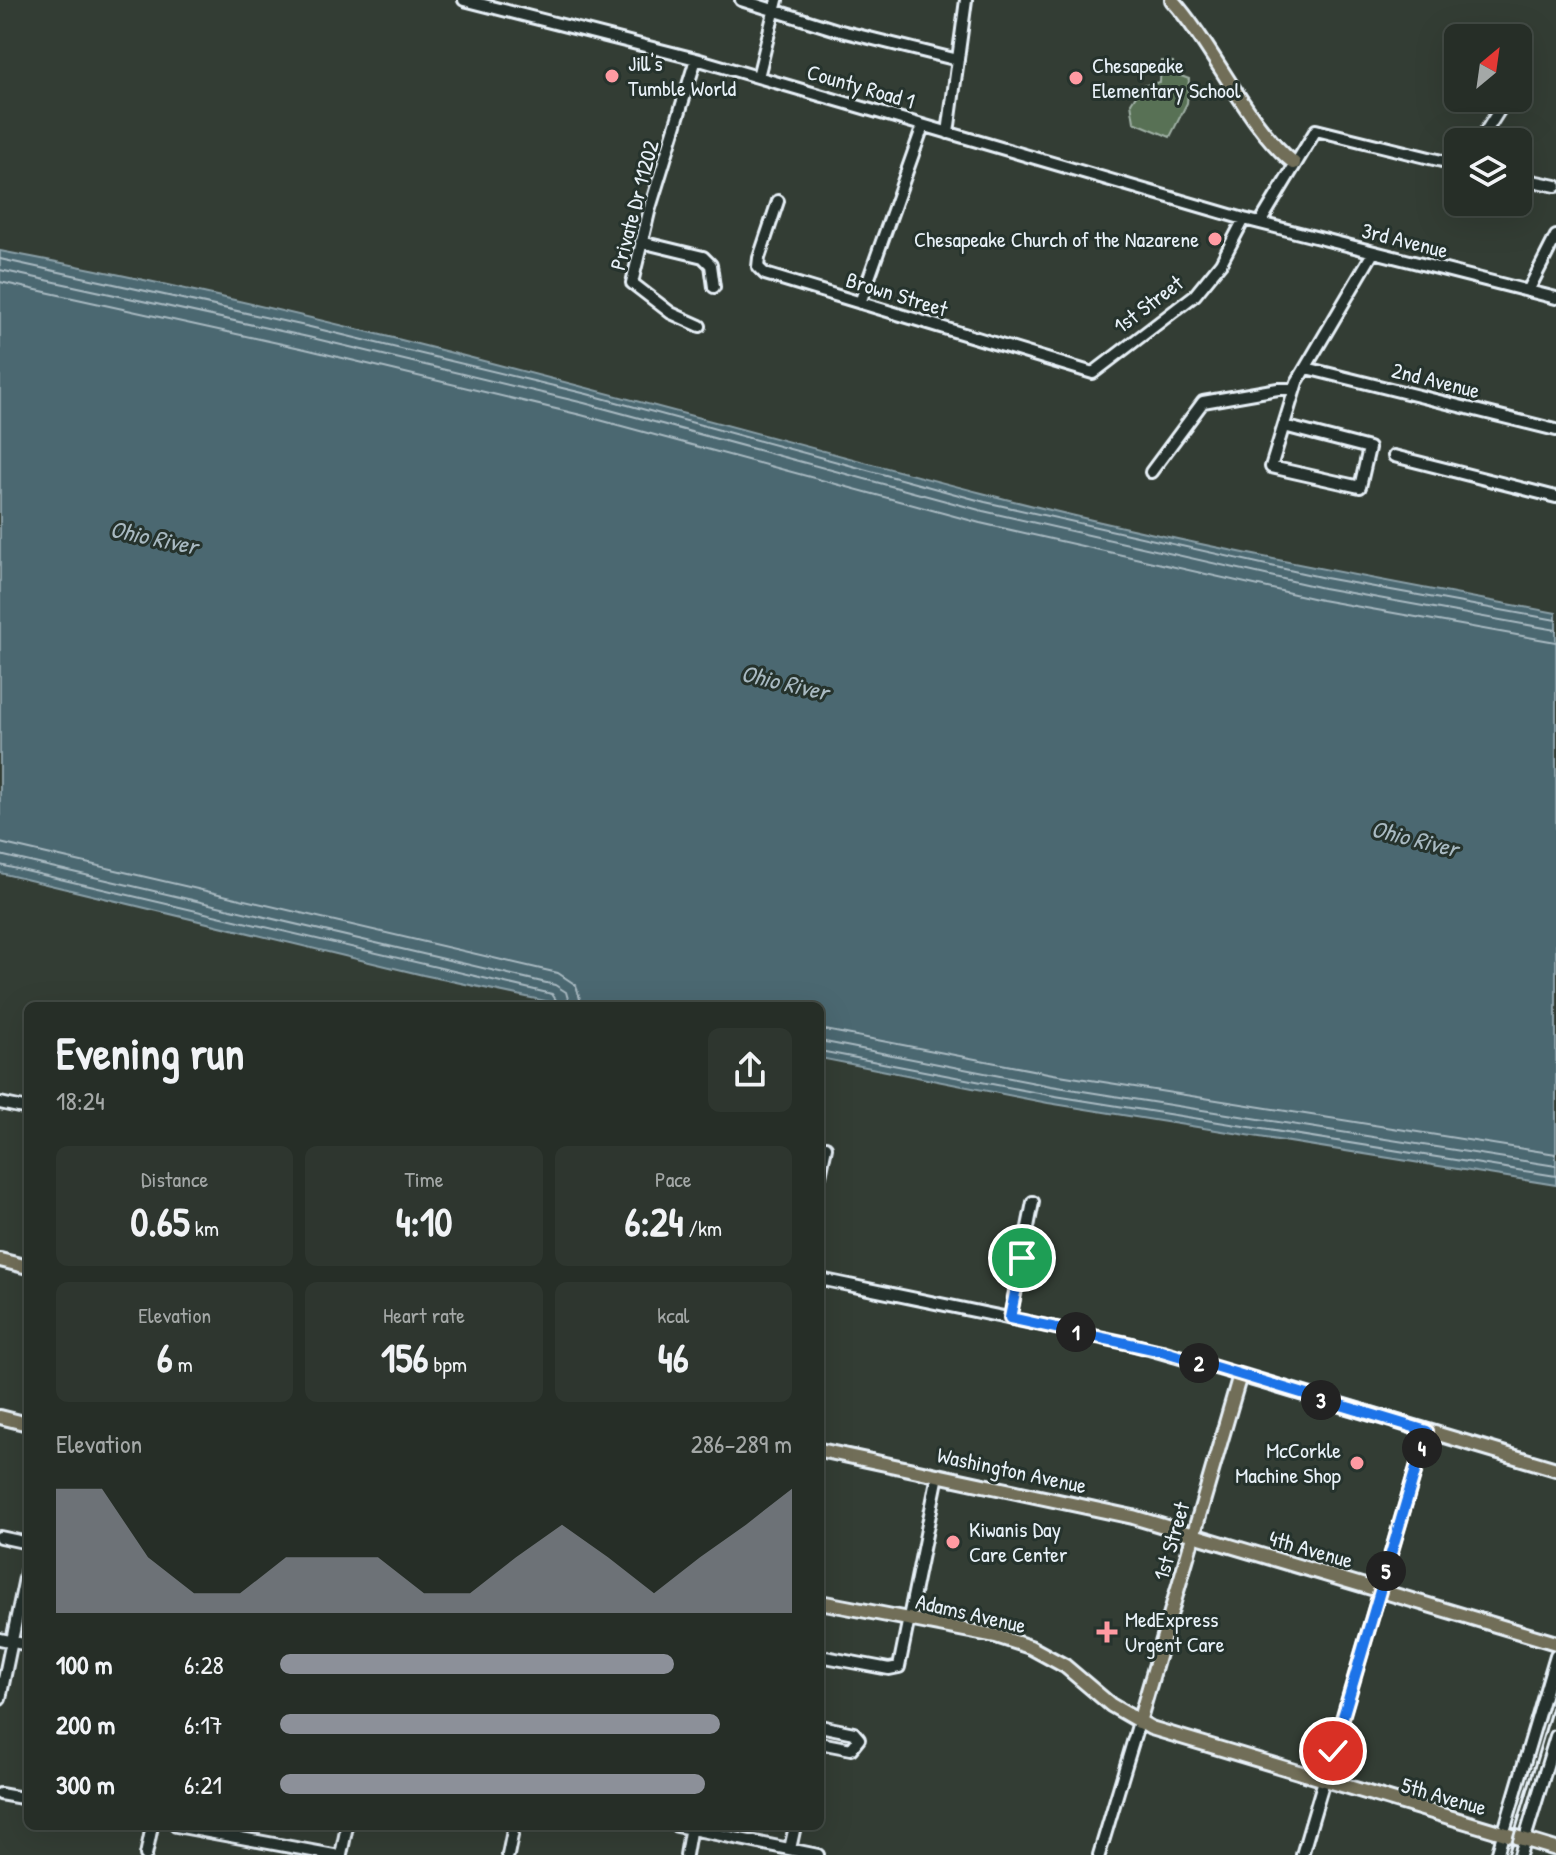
<!DOCTYPE html>
<html lang="en">
<head>
<meta charset="utf-8">
<style>
	body { margin:0; font-family:"Patrick Hand",sans-serif; background:#2e362f; color:#f1f3f6; height:100vh; display:flex; flex-direction:column; font-size:30px; white-space:nowrap }
	* { box-sizing:border-box; margin:0 }
	p { font-size:26px; color:#a4a8a7 }
	.icon { flex:none; width:44px; height:44px; fill:none; stroke:currentColor; stroke-width:2; stroke-linecap:round; stroke-linejoin:round }
	.map { position:relative; flex:1; overflow:hidden }
	.drawer { position:absolute; left:24px; top:1002px; width:800px; height:828px; display:flex; flex-direction:column; background:#262e27; border-radius:12px; box-shadow:0 8px 32px #0002,0 0 0 2px #424a44 }
	.drawer>* { flex:none }
	.needle { width:52px; rotate:29deg }
	.buttons { position:absolute; left:1444px; top:24px; display:grid; gap:16px }
	.buttons a { display:grid; place-items:center; width:88px; height:88px; border-radius:12px; background:#262e27; box-shadow:0 8px 32px #0002,0 0 0 2px #424a44; font-size:40px }
	.pin { position:absolute; display:grid; place-items:center; width:68px; height:68px; color:#fff; margin:-34px; border:4px solid #fff; border-radius:50%; box-shadow:0 2px 8px #0007 }
	.km { position:absolute; width:40px; height:40px; margin:-20px; border-radius:50%; background:#222; color:#fff; font-size:22px; line-height:40px; text-align:center }
	.round { display:grid; place-items:center; flex:none; width:84px; height:84px; border-radius:12px; background:#2e362f }
	.headline { display:flex; align-items:center; justify-content:space-between; height:136px; padding:0 32px }
	h1 { font-size:44px; font-weight:700; line-height:60px }
	.metrics { display:grid; grid-template-columns:repeat(3,1fr); gap:12px; height:136px; padding:8px 32px }
	.metrics div { display:grid; align-content:center; border-radius:12px; background:#2e362f; text-align:center }
	.metrics b { font-size:40px; font-weight:700 }
	.metrics small { font-size:22px; font-weight:400 }
	.metrics p { font-size:22px }
	.chart { height:224px; padding:16px 32px }
	.chart p { display:flex; justify-content:space-between }
	.chart svg { width:100%; height:144px; margin-top:8px; fill:#8c9099; opacity:.7 }
	ul { padding:0 32px; list-style:none; font-size:26px }
	li { display:grid; grid-template-columns:128px 96px 1fr; align-items:center; height:60px }
	li i { height:20px; border-radius:10px; background:#8c9099 }
	.map>svg:first-child { display:block }
	.green { fill:#597155; stroke:#a0b1a6; stroke-width:2 }
	.water { fill:#4b6871; stroke:#8a9fa7; stroke-width:2 }
	.lines { fill:none; stroke-linecap:round; stroke-linejoin:round }
	.shore { stroke:#a9bac2; stroke-width:2 }
	.minor-casing { stroke:#e8f1f8; stroke-width:16 }
	.major-casing { stroke:#e8f1f8; stroke-width:18 }
	.minor { stroke:#26332d; stroke-width:10 }
	.major { stroke:#716e59; stroke-width:12 }
	.rail { stroke:#e8f1f8; stroke-width:3 }
	.route-casing { stroke:#fff; stroke-width:16 }
	.route { stroke:#1a73e8; stroke-width:10 }
	.poi-dot { fill:#ff9aa2; stroke:#26332d; stroke-width:3 }
	.labels { text-anchor:middle; dominant-baseline:central; stroke-width:6; stroke-linejoin:round; paint-order:stroke }
	.poi-label { font-size:22px; fill:#e8f1f8; stroke:#26332d; text-anchor:start }
	.street-label { font-size:22px; fill:#e8f1f8; stroke:#26332d }
	.water-label { font-size:24px; font-style:italic; fill:#a9bac2; stroke:#26332d }
</style>
</head>
<body>
<div class="map">
<svg width="1556" height="1855" viewBox="0 0 1556 1855">
	<rect width="100%" height="100%" fill="#333d34"/>
	<filter id="ink" filterUnits="userSpaceOnUse"><feTurbulence type="fractalNoise" baseFrequency=".0125" numOctaves="2"/><feDisplacementMap in="SourceGraphic" scale="16" xChannelSelector="R" yChannelSelector="G"/><feConvolveMatrix kernelMatrix="1 2 1 2 8 2 1 2 1" color-interpolation-filters="sRGB"/></filter>
	<g filter="url(#ink)">
		<!-- green -->
		<path class="green" d="M1161 61 1173 62V73L1189 79 1187 103 1170 137 1134 122 1131 103 1142 86 1160 82Z"/>
		<!-- water -->
		<path class="water" d="M0 251C332 313 656 408 982 493 1171 542 1364 577 1556 613V1185L1048 1103 820 1058V1006H569L423 975 0 873Z"/>
		<g class="lines">
			<!-- shore -->
			<path class="shore" d="M0 259 310 327 587 394 985 502 1325 578 1556 620
				M0 270 308 337 584 403 983 511 1323 588 1556 630
				M0 282 305 349 581 415 980 523 1321 600 1556 642
				M0 843 558 973 576 985 582 1006
				M0 855 555 985 566 992 570 1006
				M0 865 552 994 560 1006
				M820 1029 1053 1074 1556 1154
				M820 1041 1051 1086 1556 1166
				M820 1051 1049 1095 1556 1176"/>
			<defs>
				<path id="minor" d="M464 0 696 59 1244 219 1556 298
					M741 0 837 30 958 60
					M696 59 650 208 632 283 671 313 700 326
					M758 77 777 0
					M948 133 966 0
					M1479 142 1507 98
					M1518 178 1556 186
					M778 201 759 258 758 267 765 274 1093 373 1195 295 1221 263 1244 219
					M1260 223 1316 130 1458 165
					M641 242 703 257 711 265 714 287
					M1528 291 1556 236
					M860 303 923 126
					M1306 368 1556 430
					M1284 426 1369 448 1360 487 1271 467 1297 382 1373 253
					M1394 456 1556 497
					M1151 472 1203 402 1278 389H1294
					M0 1103 28 1109
					M820 1175 826 1147
					M820 1279 1128 1343 1240 1375
					M1010 1318 1033 1202
					M0 1537 28 1543
					M0 1639 28 1645
					M820 1656 889 1669 899 1667 938 1475
					M0 1699 28 1563
					M820 1726 854 1733 859 1739 851 1749 820 1743
					M0 1794 28 1799
					M176 1826 334 1855
					M677 1826 818 1855
					M790 1849 795 1826
					M146 1855 152 1826
					M341 1855 347 1826
					M508 1855 514 1826
					M686 1855 691 1826
					M1099 1855 1139 1722
					M1302 1855 1427 1431
					M1497 1855 1556 1655
					M1520 1855 1556 1736"/>
				<path id="major" d="M1172 0C1214 47 1248 127 1294 163
					M0 1260 28 1267
					M0 1417 28 1424
					M820 1450 1133 1517 1556 1643
					M820 1602 996 1636 1030 1647 1065 1666 1111 1705 1151 1728 1556 1849
					M1139 1722 1240 1375 1556 1469"/>
			</defs>
			<!-- minor casing -->
			<use href="#minor" class="minor-casing"/>
			<!-- major casing -->
			<use href="#major" class="major-casing"/>
			<!-- minor -->
			<use href="#minor" class="minor"/>
			<!-- major -->
			<use href="#major" class="major"/>
			<!-- rail -->
			<path class="rail" d="M1508 1855 1556 1694"/>
		</g>
	</g>
	<g class="lines" filter="url(#ink)">
		<defs>
			<path id="route" d="M1022 1258 1010 1318 1162 1351 1427 1431 1333 1751"/>
		</defs>
		<!-- route casing -->
		<use href="#route" class="route-casing"/>
		<!-- route -->
		<use href="#route" class="route"/>
	</g>
	<!-- markers -->
	<g class="poi-dot">
		<circle cx="612" cy="76" r="8"/>
		<circle cx="1076" cy="78" r="8"/>
		<circle cx="1215" cy="239" r="8"/>
		<circle cx="1357" cy="1463" r="8"/>
		<circle cx="953" cy="1542" r="8"/>
		<path d="M1103 1620h8v8h8v8h-8v8h-8v-8h-8v-8h8z"/>
	</g>
	<g class="labels">
		<!-- poi labels -->
		<g class="poi-label">
			<text x="628" y="63">Jill's<tspan x="628" dy="25">Tumble World</tspan></text>
			<text x="1092" y="65">Chesapeake<tspan x="1092" dy="25">Elementary School</tspan></text>
			<text x="1199" y="239" text-anchor="end">Chesapeake Church of the Nazarene</text>
			<text x="1341" y="1450" text-anchor="end">McCorkle<tspan x="1341" dy="25">Machine Shop</tspan></text>
			<text x="969" y="1529">Kiwanis Day<tspan x="969" dy="25">Care Center</tspan></text>
			<text x="1125" y="1619">MedExpress<tspan x="1125" dy="25">Urgent Care</tspan></text>
		</g>
		<!-- street labels -->
		<g class="street-label">
			<text transform="translate(861 86) rotate(16)">County Road 1</text>
			<text transform="translate(634 205) rotate(-75)">Private Dr 11202</text>
			<text transform="translate(1405 240) rotate(14)">3rd Avenue</text>
			<text transform="translate(897 294) rotate(17)">Brown Street</text>
			<text transform="translate(1148 304) rotate(-37)">1st Street</text>
			<text transform="translate(1436 380) rotate(14)">2nd Avenue</text>
			<text transform="translate(1012 1470) rotate(12)">Washington Avenue</text>
			<text transform="translate(1171 1541) rotate(-74)">1st Street</text>
			<text transform="translate(1311 1549) rotate(16)">4th Avenue</text>
			<text transform="translate(971 1613) rotate(13)">Adams Avenue</text>
			<text transform="translate(1444 1796) rotate(16)">5th Avenue</text>
		</g>
		<!-- water labels -->
		<g class="water-label">
			<text transform="translate(154 537) rotate(12)">Ohio River</text>
			<text transform="translate(785 682) rotate(13)">Ohio River</text>
			<text transform="translate(1415 838) rotate(14)">Ohio River</text>
		</g>
	</g>
</svg>
<div class="buttons">
<a><svg class="needle" viewBox="-14 -14 28 28"><path d="M0-13l5 13h-10z" fill="#e53935"/><path d="M0 13l5-13h-10z" fill="#a4a8a7"/></svg></a>
<a><svg class="icon" aria-label="layers" viewBox="0 0 24 24"><path d="M12 4l9 5-9 5-9-5zM3 14l9 5 9-5"/></svg></a>
</div>
<div class="pin" style="left:1022px;top:1258px;background:#1e9e55"><svg class="icon" aria-label="arrive" viewBox="0 0 24 24"><path d="M6 21V4h12l-3 4 3 4H6"/></svg></div>
<div class="pin" style="left:1333px;top:1751px;background:#d93025"><svg class="icon" aria-label="check" viewBox="0 0 24 24"><path d="M5 12l5 5 9-10"/></svg></div>
<b class="km" style="left:1076px;top:1332px">1</b>
<b class="km" style="left:1199px;top:1363px">2</b>
<b class="km" style="left:1321px;top:1400px">3</b>
<b class="km" style="left:1422px;top:1448px">4</b>
<b class="km" style="left:1386px;top:1571px">5</b>
<section class="drawer">
<div class="headline"><div><h1>Evening run</h1><p>18:24</p></div><a class="round"><svg class="icon" aria-label="share" viewBox="0 0 24 24"><path d="M12 15V3M7 8l5-5 5 5M5 13v7h14v-7"/></svg></a></div>
<div class="metrics">
<div><p>Distance</p><b>0.65<small> km</small></b></div>
<div><p>Time</p><b>4:10</b></div>
<div><p>Pace</p><b>6:24<small> /km</small></b></div>
</div>
<div class="metrics">
<div><p>Elevation</p><b>6<small> m</small></b></div>
<div><p>Heart rate</p><b>156<small> bpm</small></b></div>
<div><p>kcal</p><b>46</b></div>
</div>
<div class="chart"><p><span>Elevation</span>286–289 m</p>
<svg viewBox="0 0 160 44" preserveAspectRatio="none"><path d="M0 44V6L10 6L20 27L30 38L40 38L50 27L60 27L70 27L80 38L90 38L100 27L110 17L120 27L130 38L140 27L150 17L160 6V44z"/></svg>
</div>
<ul>
<li><b>100 m</b>6:28<i style="width:77%"></i></li>
<li><b>200 m</b>6:17<i style="width:86%"></i></li>
<li><b>300 m</b>6:21<i style="width:83%"></i></li>
</ul>
</section>
</div>
</body>
</html>
